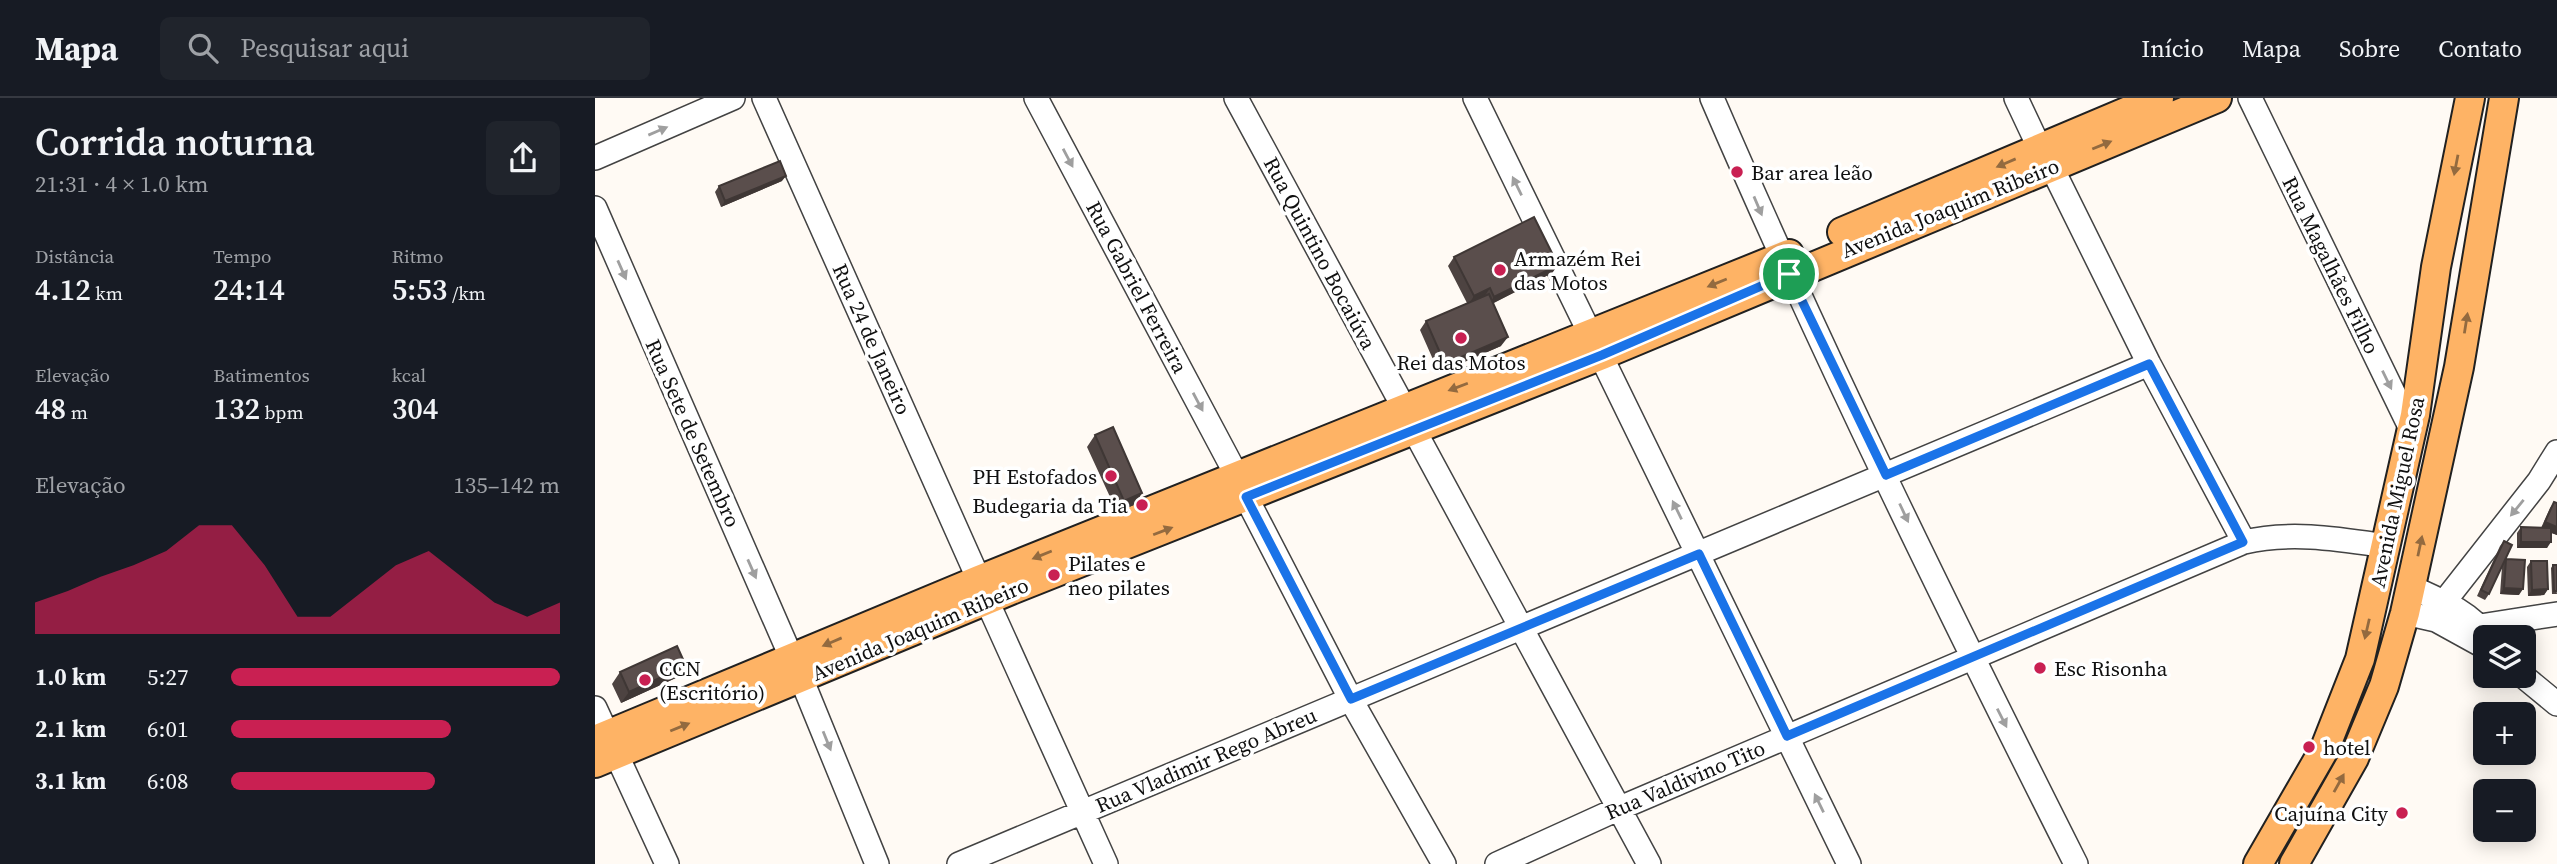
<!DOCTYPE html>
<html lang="pt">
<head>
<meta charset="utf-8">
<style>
	body { margin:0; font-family:"Source Serif 4",serif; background:#20242c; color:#f1f3f6; height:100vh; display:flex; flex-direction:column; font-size:26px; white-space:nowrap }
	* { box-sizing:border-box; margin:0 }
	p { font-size:23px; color:#9ea1a6 }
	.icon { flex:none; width:38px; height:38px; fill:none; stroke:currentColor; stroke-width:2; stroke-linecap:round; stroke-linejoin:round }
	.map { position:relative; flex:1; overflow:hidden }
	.details { display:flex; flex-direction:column; background:#171b24; width:595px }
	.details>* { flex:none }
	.buttons { position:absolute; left:1878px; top:527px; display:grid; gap:14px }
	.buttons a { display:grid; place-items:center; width:63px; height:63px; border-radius:10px; background:#171b24; box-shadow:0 4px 18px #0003; font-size:35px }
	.pin { position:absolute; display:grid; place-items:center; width:60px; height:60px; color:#fff; margin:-30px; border:4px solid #fff; border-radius:50%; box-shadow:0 2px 7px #0007 }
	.round { display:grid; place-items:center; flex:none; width:74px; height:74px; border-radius:10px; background:#20242c }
	.overview { display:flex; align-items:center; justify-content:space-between; height:119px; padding:0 35px }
	h1 { font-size:38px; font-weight:600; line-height:52px }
	.metrics { display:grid; grid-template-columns:repeat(3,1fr); gap:10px; height:119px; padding:7px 35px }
	.metrics div { display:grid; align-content:center }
	.metrics b { font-size:30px; font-weight:600 }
	.metrics small { font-size:19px; font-weight:400 }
	.metrics p { font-size:19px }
	.chart { height:196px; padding:14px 35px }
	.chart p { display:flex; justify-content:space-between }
	.chart svg { width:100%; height:126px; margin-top:7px; fill:#c92052; opacity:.7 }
	ul { padding:0 35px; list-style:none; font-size:23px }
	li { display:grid; grid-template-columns:112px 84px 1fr; align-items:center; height:52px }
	li i { height:18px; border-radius:9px; background:#c92052 }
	header { display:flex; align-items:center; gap:42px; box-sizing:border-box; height:98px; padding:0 35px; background:#171b24; border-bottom:2px solid #363941 }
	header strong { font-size:33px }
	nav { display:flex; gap:38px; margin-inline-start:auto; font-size:24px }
	.search { width:490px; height:63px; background:#20242c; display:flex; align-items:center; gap:18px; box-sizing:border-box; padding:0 24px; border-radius:10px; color:#9ea1a6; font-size:26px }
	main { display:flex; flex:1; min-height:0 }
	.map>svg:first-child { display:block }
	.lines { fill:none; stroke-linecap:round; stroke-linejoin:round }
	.minor-casing { stroke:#434343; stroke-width:26 }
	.major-casing { stroke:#212121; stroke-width:32 }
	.minor { stroke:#fff; stroke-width:23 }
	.major { stroke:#feb365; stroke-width:28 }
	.wall { fill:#4d4341 }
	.shaded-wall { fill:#3f3735 }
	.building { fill:#5a4e4c; stroke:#3f3735; stroke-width:2 }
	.oneway { fill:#9f9f9f }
	.oneway2 { fill:#936a3f }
	.route-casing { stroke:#fff; stroke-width:14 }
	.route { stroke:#1a73e8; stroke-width:9 }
	.poi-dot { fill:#c92052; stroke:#fff; stroke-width:2.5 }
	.labels { text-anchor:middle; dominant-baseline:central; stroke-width:7; stroke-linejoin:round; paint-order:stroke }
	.poi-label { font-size:21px; fill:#101010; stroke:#fff; text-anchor:start }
	.street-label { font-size:21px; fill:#101010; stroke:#fff }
</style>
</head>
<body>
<header>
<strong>Mapa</strong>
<div class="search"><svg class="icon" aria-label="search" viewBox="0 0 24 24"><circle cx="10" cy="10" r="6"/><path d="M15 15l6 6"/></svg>Pesquisar aqui</div>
<nav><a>Início</a><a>Mapa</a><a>Sobre</a><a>Contato</a></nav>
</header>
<main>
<section class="details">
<div class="overview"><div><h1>Corrida noturna</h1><p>21:31 · 4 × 1.0 km</p></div><a class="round"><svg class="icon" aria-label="share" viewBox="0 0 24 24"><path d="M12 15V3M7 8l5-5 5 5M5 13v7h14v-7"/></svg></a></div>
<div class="metrics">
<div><p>Distância</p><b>4.12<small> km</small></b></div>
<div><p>Tempo</p><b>24:14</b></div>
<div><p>Ritmo</p><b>5:53<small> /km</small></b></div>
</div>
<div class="metrics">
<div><p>Elevação</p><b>48<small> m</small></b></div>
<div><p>Batimentos</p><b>132<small> bpm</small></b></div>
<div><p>kcal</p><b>304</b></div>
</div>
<div class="chart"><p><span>Elevação</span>135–142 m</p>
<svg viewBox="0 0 160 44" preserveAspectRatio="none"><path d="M0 44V33L10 29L20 24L30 20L40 15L50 6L60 6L70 20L80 38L90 38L100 29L110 20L120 15L130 24L140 33L150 38L160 33V44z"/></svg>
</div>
<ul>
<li><b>1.0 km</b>5:27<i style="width:100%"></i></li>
<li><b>2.1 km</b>6:01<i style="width:67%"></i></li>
<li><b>3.1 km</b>6:08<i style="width:62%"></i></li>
</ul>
</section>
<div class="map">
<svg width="1962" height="766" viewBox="0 0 1962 766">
	<rect width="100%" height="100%" fill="#fffaf4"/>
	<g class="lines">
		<defs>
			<path id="minor" d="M169 0 384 482
				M441 0 642 378
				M641 0 809 310
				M880 0 1254 766
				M1117 0C1229 260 1354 514 1481 766
				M1421 0 1445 51
				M1655 0 1817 333
				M0 60 138 0
				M1456 68 1554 266 1649 444
				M0 110 197 561
				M818 330 1054 766
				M651 399 756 602 849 766
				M1816 489C1842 501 1876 514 1892 539
				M392 503 511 766
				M1810 515 1841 522 1890 549
				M1841 522 1849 504 1944 383 1962 354
				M1885 528 1962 516
				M1928 578 1962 606
				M206 580 282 766
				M0 610 72 766
				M364 766 1554 266
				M902 766 1025 710 1649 444C1696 433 1743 441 1791 448"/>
			<path id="major" d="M1247 134 1564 0
				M0 642 384 482 1194 156
				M0 665 421 490 1007 257 1622 0
				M1663 766 1730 650 1765 561 1820 317 1841 169 1875 0
				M1699 766 1759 660 1789 588 1810 515 1864 269 1909 0"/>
		</defs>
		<!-- minor casing -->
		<use href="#minor" class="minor-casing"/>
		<!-- major casing -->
		<use href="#major" class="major-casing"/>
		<!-- minor -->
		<use href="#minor" class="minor"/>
		<!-- major -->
		<use href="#major" class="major"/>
	</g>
	<!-- wall -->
	<path class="wall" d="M187 83 126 109 120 94 124 88Z
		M859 159 963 167 957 175 898 205 906 248 844 275 825 232 831 223 872 205 853 168Z
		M500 337 547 395 539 407 522 414 492 349Z
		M1959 404 1962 405V437L1956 435 1952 450H1922V435L1926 429 1946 430 1955 410Z
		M1909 443V464L1911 461 1924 497 1905 496 1907 469 1894 496 1890 502 1882 498 1905 448Z
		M1936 463 1953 491 1949 497 1933 498 1932 469Z
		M1958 467 1962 496H1957L1956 470Z
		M91 568 83 579 26 605 17 586 25 574Z"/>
	<!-- shaded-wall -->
	<path class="shaded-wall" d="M191 78 187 83 126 109 130 103Z
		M963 167 957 175 893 208 899 199Z
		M895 190 889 199 873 207 879 198Z
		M913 239 906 248 844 275 850 266Z
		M547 395 539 407 522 414 529 403Z
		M1950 424 1962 429V437L1946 430Z
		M1926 444H1956L1952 450H1922Z
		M1909 490 1928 491 1924 497 1905 496Z
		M1953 491 1949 497 1933 498 1937 492Z
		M91 568 83 579 26 605 34 594Z"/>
	<!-- building -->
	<path class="building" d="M185 63 191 78 130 103 124 88Z
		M939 119 963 167 899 199 895 190 879 198 859 159Z
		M894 196 913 239 850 266 831 223Z
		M518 329 547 395 529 403 500 337Z
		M1959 404 1962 405V429L1950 424Z
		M1926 429 1956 430V444H1926Z
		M1909 443 1917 447 1894 496 1886 492Z
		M1911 461 1930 462 1928 491 1909 490Z
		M1936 463H1952L1953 491 1937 492Z
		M1958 467H1962V493H1959Z
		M82 548 91 568 34 594 25 574Z"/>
	<!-- one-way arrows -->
	<defs><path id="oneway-solid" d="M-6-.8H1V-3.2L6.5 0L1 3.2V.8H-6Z" transform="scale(1.75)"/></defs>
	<g class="oneway">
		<use href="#oneway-solid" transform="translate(63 33) rotate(-23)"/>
		<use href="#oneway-solid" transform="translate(473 60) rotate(62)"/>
		<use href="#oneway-solid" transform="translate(922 88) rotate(-116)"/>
		<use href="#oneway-solid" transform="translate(1163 108) rotate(67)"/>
		<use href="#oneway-solid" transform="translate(27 172) rotate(66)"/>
		<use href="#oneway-solid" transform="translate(1792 282) rotate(64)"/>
		<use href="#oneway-solid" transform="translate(603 304) rotate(62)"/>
		<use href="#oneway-solid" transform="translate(1922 410) rotate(129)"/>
		<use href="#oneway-solid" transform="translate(1082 412) rotate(-116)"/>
		<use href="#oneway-solid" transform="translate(1309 415) rotate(65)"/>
		<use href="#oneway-solid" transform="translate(157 471) rotate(66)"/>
		<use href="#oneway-solid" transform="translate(1407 620) rotate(63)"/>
		<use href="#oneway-solid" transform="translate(232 643) rotate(68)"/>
		<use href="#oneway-solid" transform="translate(1224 705) rotate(-116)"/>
	</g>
	<g class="oneway2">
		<use href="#oneway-solid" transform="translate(1507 47) rotate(-22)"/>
		<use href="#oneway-solid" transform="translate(1411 65) rotate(157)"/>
		<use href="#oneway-solid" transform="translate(1861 67) rotate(101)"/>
		<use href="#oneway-solid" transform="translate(1122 185) rotate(158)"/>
		<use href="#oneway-solid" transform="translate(1871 225) rotate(-81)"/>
		<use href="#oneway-solid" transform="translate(863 289) rotate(159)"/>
		<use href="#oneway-solid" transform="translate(568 433) rotate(-21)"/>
		<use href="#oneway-solid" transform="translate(1825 448) rotate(-78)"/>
		<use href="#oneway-solid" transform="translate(447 457) rotate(158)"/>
		<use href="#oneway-solid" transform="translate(1772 531) rotate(103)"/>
		<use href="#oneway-solid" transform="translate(237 544) rotate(157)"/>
		<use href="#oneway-solid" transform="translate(85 629) rotate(-22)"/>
		<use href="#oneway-solid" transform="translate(1744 685) rotate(-61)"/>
	</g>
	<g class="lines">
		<defs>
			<path id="route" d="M1194 176 1291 377 1554 266 1648 444 1192 638 1104 456 756 601 651 399 1007 257Z"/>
		</defs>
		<!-- route casing -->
		<use href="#route" class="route-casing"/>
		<!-- route -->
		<use href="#route" class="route"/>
	</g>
	<!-- markers -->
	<g class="poi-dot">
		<circle cx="1142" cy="74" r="7"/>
		<circle cx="905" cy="172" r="7"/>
		<circle cx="866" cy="240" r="7"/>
		<circle cx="516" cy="378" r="7"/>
		<circle cx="547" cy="407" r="7"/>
		<circle cx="459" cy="477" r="7"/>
		<circle cx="1445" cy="570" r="7"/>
		<circle cx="50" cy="582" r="7"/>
		<circle cx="1714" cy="649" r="7"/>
		<circle cx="1807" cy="715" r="7"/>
	</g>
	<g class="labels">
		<!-- poi labels -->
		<g class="poi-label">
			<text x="1156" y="74">Bar area leão</text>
			<text x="919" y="160">Armazém Rei<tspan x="919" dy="24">das Motos</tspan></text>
			<text x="866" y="264" text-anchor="middle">Rei das Motos</text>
			<text x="502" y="378" text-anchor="end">PH Estofados</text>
			<text x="533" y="407" text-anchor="end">Budegaria da Tia</text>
			<text x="473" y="465">Pilates e<tspan x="473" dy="24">neo pilates</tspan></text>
			<text x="64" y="570">CCN<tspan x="64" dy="24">(Escritório)</tspan></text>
			<text x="1459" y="570">Esc Risonha</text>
			<text x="1728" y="649">hotel</text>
			<text x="1793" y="715" text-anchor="end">Cajuína City</text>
		</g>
		<!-- street labels -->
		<g class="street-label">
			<text transform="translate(1355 110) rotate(-22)">Avenida Joaquim Ribeiro</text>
			<text transform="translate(725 155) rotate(62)">Rua Quintino Bocaiúva</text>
			<text transform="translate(1736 167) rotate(64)">Rua Magalhães Filho</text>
			<text transform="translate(542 189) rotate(62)">Rua Gabriel Ferreira</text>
			<text transform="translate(277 241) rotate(66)">Rua 24 de Janeiro</text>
			<text transform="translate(98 335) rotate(66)">Rua Sete de Setembro</text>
			<text transform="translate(1802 394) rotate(-78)">Avenida Miguel Rosa</text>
			<text transform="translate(325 531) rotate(-23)">Avenida Joaquim Ribeiro</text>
			<text transform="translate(611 662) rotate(-23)">Rua Vladimir Rego Abreu</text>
			<text transform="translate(1090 682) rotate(-23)">Rua Valdivino Tito</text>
		</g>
	</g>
</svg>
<div class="buttons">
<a><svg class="icon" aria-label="layers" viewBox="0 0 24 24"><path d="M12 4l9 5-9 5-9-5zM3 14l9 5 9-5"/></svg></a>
<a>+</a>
<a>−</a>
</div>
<div class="pin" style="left:1194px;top:176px;background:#1e9e55"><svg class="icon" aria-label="arrive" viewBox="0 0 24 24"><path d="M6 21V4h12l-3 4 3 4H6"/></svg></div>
</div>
</main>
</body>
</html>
